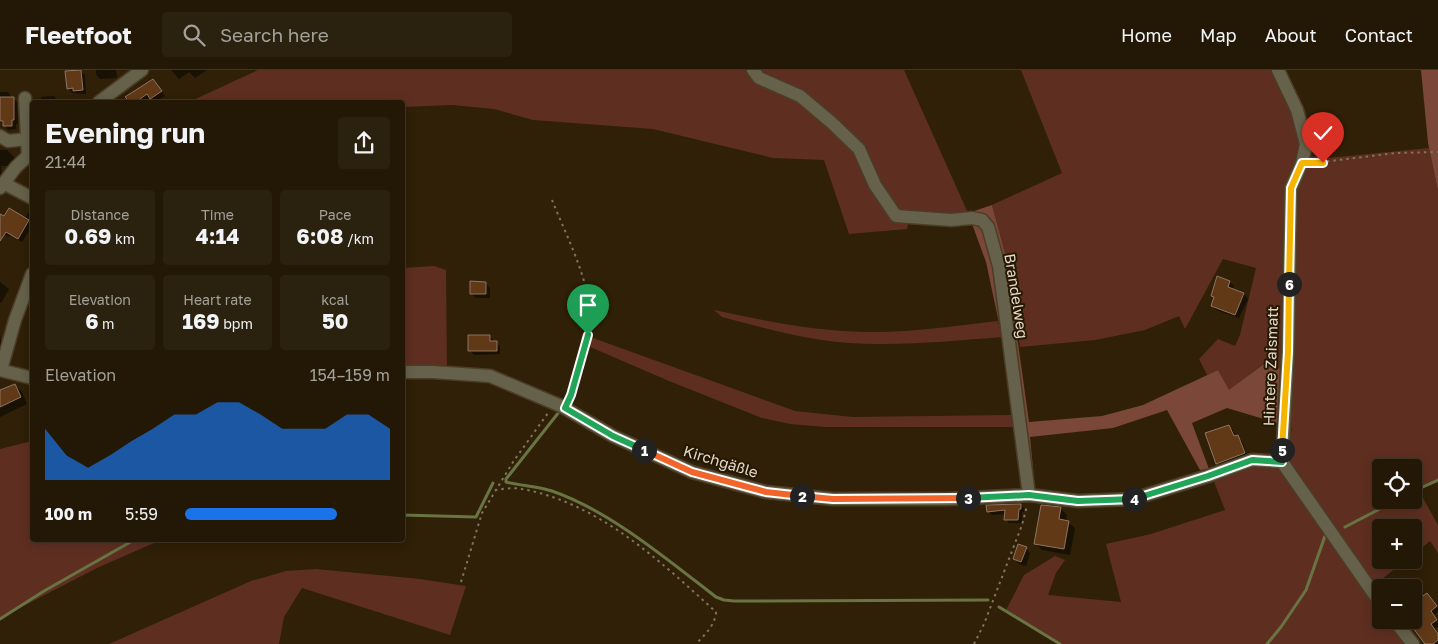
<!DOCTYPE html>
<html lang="en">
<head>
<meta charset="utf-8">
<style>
	body { margin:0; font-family:"Golos Text",sans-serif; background:#2b210f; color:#f1f3f6; height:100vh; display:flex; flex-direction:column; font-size:19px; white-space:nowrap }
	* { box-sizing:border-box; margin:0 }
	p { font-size:16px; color:#a3a09a }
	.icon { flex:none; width:28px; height:28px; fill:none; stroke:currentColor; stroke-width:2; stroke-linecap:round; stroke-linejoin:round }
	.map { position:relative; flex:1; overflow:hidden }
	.drawer { position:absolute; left:30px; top:30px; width:375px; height:442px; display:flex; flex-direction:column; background:#231805; border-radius:5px; box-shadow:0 2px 12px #0003,0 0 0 1px #403727 }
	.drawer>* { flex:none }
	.fabs { position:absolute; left:1372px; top:389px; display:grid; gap:10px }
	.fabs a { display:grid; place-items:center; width:50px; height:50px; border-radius:5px; background:#231805; box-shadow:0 2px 12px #0003,0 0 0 1px #403727; font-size:25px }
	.pin { position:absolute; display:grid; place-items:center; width:42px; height:42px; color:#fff; margin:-51px -21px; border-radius:50% 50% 50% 0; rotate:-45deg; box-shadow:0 0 5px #0007 }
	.pin .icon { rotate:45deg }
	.km { position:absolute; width:25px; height:25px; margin:-12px; border-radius:50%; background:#222; color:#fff; font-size:14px; line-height:25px; text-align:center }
	.round { display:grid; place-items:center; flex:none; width:52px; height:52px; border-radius:5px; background:#2b210f }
	.headline { display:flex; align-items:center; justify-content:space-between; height:85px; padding:0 15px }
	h1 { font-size:28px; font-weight:700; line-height:38px }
	.metrics { display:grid; grid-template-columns:repeat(3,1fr); gap:8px; height:85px; padding:5px 15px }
	.metrics div { display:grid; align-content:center; border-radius:5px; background:#2b210f; text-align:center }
	.metrics b { font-size:21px; font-weight:700 }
	.metrics small { font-size:14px; font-weight:400 }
	.metrics p { font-size:14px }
	.chart { height:140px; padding:10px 15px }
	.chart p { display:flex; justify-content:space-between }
	.chart svg { width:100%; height:90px; margin-top:5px; fill:#1a73e8; opacity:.7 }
	ul { padding:0 15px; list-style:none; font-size:16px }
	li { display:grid; grid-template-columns:80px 60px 1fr; align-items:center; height:38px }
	li i { height:12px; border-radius:6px; background:#1a73e8 }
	header { display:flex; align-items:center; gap:30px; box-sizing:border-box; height:70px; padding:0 25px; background:#231805; border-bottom:1px solid #403727 }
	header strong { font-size:24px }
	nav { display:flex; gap:28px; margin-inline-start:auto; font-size:18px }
	.search { width:350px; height:45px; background:#2b210f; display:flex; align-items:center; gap:12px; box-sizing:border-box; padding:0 18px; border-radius:5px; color:#a3a09a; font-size:19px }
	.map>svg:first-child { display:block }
	.green { fill:#5e2f21; fill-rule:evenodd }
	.forest { fill:#7a4738 }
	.shadow { fill:#0007 }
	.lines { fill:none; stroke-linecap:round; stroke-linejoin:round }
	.stream { stroke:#687442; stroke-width:3 }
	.building { fill:#613917; stroke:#8f7561 }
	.minor-casing { stroke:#4c3d26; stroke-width:15 }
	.path { stroke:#80735f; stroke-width:2; stroke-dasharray:2.5 4; stroke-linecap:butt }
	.minor { stroke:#65614b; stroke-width:12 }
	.split-1-casing { stroke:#fff; stroke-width:10 }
	.split-2-casing { stroke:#fff; stroke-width:10 }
	.split-3-casing { stroke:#fff; stroke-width:10 }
	.split-4-casing { stroke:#fff; stroke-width:10 }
	.split-5-casing { stroke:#fff; stroke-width:10 }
	.split-6-casing { stroke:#fff; stroke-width:10 }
	.split-7-casing { stroke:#fff; stroke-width:10 }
	.split-1 { stroke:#22a559; stroke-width:6 }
	.split-2 { stroke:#f0652b; stroke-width:6 }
	.split-3 { stroke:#f0652b; stroke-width:6 }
	.split-4 { stroke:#22a559; stroke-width:6 }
	.split-5 { stroke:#22a559; stroke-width:6 }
	.split-6 { stroke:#f5b400; stroke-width:6 }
	.split-7 { stroke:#f5b400; stroke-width:6 }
	.labels { text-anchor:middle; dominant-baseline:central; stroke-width:4; stroke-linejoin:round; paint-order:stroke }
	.street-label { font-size:15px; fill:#e2d8c9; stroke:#251700 }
</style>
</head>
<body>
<header>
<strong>Fleetfoot</strong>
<div class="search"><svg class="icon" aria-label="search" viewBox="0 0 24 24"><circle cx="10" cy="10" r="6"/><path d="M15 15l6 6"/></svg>Search here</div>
<nav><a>Home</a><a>Map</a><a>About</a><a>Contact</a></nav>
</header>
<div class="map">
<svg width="1438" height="574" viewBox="0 0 1438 574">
	<rect width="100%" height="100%" fill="#2f2007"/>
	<!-- green -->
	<path class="green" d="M258 0H904L972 152 909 150 907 159 849 164 824 90 773 88 653 59 533 50 494 39 452 35 403 37 402 32H189Z
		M1021 0H1283L1309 86 1328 88 1429 78 1438 121V410L1418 419 1438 455V483L1430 471 1414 484V458H1381V490H1406L1367 521 1381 541V550H1387L1405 574H1060L1006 540 1024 505 1055 486 1065 490 1056 503 1048 525 1121 532 1106 474 1151 464 1225 440 1213 409 1253 396 1290 393 1289 374 1292 358 1277 353 1281 299 1264 293 1229 321 1218 300 1207 305 1199 289 1218 269 1235 276 1240 265 1256 198 1223 189 1185 259 1179 246 1145 260 1095 270 1020 277 1006 187 992 135 1062 103ZM1381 398H1414V430H1381Z
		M434 196 446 200 447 303 403 304V198Z
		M714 240C764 251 814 261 865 262 909 263 954 256 998 251L1002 267C937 272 869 280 804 267 776 262 749 254 722 247Z
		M582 264 795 341 853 347 1011 345 1014 357H825L790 354 762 348 669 311 581 273Z
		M32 371V470H161L99 497 0 548V379Z
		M316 499 420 509 466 516 450 565 302 518 284 547 279 574H109L251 511 286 501Z"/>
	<!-- forest -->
	<path class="forest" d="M1421 0H1438V121L1428 73Z
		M992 135 1006 187 1029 352 1102 346 1143 335 1218 300 1229 320 1265 293 1281 299 1277 353 1227 338 1192 353 1209 399 1200 400 1167 340 1113 358 1030 367 1035 419 1021 418 1002 267 986 192 968 143Z"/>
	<!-- shadow -->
	<path class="shadow" d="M96 0H116L117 8 100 9 96 4Z
		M171 0H207L195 8 189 2 179 9Z
		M80 1 85 5 86 24 72 23 68 18Z
		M153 10 165 26 155 32 151 28 144 32H131L127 27Z
		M0 22H8L12 28 17 32 18 54H16V59L8 60 4 54 0 52Z
		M54 26 59 32H41V27Z
		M0 80H7L15 88V96H1L2 111H0Z
		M31 137 32 156 22 172 10 165 9 167 0 161V152L25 149Z
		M0 212 9 219 1 233 0 232Z
		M1230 212 1234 216 1232 220 1244 224 1248 229 1239 248 1216 240 1212 236 1215 228 1212 226Z
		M485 213 490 218V228H476L471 223Z
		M0 265 1 272 4 276 0 288Z
		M490 266 494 272 500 276V284L474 285 470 281Z
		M15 315 22 322 27 334 0 347V322Z
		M1229 356 1233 360 1236 367 1237 366 1242 371 1248 387 1222 398 1218 394 1207 364Z
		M1020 435 1024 438V442H1022V453H1009L1006 449V444L992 445 988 441Z
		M1060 438 1067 445 1066 451 1075 458 1070 485 1042 480 1036 474Z
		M1026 478 1030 483 1026 496 1019 494 1014 489Z
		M1414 520 1421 529 1431 528 1438 538V542L1434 545 1438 551V556L1434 559 1438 565V574H1427L1409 550H1414Z"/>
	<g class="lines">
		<!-- stream -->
		<path class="stream" d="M559 342 510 404 506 409V412C522 416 537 416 552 421 610 441 668 490 716 527L724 530 734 531 988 530
			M1414 421 1438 410
			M402 445 476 447 493 413
			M1345 457 1397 430
			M999 537 1060 574
			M0 549 44 521 134 470
			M1267 574 1281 557 1306 520 1325 466"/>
	</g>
	<!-- building -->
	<path class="building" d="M81 0 83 20 73 21V18L67 19 65 1Z
		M153 9 162 21 150 29 147 24 136 32H130L125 27Z
		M0 27H14V50H12V56H3V51H0Z
		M9 138 29 150 18 169 6 162 0 171V144L4 146Z
		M1217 206 1230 211 1228 217 1244 223 1235 245 1211 236 1214 227 1211 226Z
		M470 211 486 212V224H470Z
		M468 265H490V271H497V281H468Z
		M15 314 21 327 0 337V320Z
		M1229 355 1234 366 1238 365 1245 383 1216 394 1205 363Z
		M1021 434V439H1019L1018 450H1004L1005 440 987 442 986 435Z
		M1041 435 1061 437 1059 449 1069 451 1064 479 1034 474Z
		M1018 474 1027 477 1021 492 1013 489Z
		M1414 519 1420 528 1427 523 1437 536 1431 541 1437 550 1431 554 1438 564V570L1433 574H1425L1407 550H1414Z"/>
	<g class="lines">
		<defs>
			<path id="minor" d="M753 0 759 8 800 26 832 53 859 79 875 115 896 146 951 150 972 148 982 150 988 157 999 196 1029 425
				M1278 0 1297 40 1306 74 1302 93 1291 118 1288 282 1282 392
				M25 28 28 86
				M99 32 142 0
				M0 66 8 71 27 69
				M3 113 32 128
				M0 118 16 97 32 82
				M0 300 32 308
				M1 300 15 250 32 204
				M402 302H433L490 306 561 336 613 366 692 402 766 422 833 429H948L1029 425 1078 431 1133 429 1208 406 1252 390 1282 392
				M1282 392 1381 534
				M1394 550 1413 574"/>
		</defs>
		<!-- minor casing -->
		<use href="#minor" class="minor-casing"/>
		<!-- path -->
		<path class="path" d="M1314 93 1396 83 1438 82
			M552 130C566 165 590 211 590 248 590 267 577 307 570 327
			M495 420C503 419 513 417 522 419 599 433 660 491 716 542 715 556 705 564 696 574
			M461 512 482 443 513 392 548 343
			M974 574 984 554 1022 455 1027 436"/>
		<!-- minor -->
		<use href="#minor" class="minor"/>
	</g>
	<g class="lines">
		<defs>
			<path id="split-1" d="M588 265 571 325 565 338 613 366 644 380"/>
			<path id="split-2" d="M644 380 692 402 766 422 802 426"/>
			<path id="split-3" d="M802 426 833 429 968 428"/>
			<path id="split-4" d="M968 428 1029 425 1078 431 1134 429"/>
			<path id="split-5" d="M1134 429 1208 406 1252 390 1282 392V380"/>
			<path id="split-6" d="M1282 380 1288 282 1289 214"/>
			<path id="split-7" d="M1289 214 1291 118 1302 93H1323"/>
		</defs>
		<!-- split-1 casing -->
		<use href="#split-1" class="split-1-casing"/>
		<!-- split-2 casing -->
		<use href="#split-2" class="split-2-casing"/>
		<!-- split-3 casing -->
		<use href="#split-3" class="split-3-casing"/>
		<!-- split-4 casing -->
		<use href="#split-4" class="split-4-casing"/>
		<!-- split-5 casing -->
		<use href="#split-5" class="split-5-casing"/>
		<!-- split-6 casing -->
		<use href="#split-6" class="split-6-casing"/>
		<!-- split-7 casing -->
		<use href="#split-7" class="split-7-casing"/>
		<!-- split-1 -->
		<use href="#split-1" class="split-1"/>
		<!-- split-2 -->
		<use href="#split-2" class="split-2"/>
		<!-- split-3 -->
		<use href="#split-3" class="split-3"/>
		<!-- split-4 -->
		<use href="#split-4" class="split-4"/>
		<!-- split-5 -->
		<use href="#split-5" class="split-5"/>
		<!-- split-6 -->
		<use href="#split-6" class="split-6"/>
		<!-- split-7 -->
		<use href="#split-7" class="split-7"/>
	</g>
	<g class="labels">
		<!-- street labels -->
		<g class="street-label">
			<text transform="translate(1017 226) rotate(81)">Brandelweg</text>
			<text transform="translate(1270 296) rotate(-88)">Hintere Zaismatt</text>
			<text transform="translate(721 391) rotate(17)">Kirchgäßle</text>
		</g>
	</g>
</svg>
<div class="fabs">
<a><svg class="icon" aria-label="locate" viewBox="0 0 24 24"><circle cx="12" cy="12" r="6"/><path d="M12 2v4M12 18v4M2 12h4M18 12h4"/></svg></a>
<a>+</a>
<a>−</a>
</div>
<div class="pin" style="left:588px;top:265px;background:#1e9e55"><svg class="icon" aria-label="arrive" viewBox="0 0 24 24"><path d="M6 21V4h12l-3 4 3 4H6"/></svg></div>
<div class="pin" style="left:1323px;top:93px;background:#d93025"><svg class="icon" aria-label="check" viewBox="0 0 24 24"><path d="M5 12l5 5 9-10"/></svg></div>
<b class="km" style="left:644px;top:380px">1</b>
<b class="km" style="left:802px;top:426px">2</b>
<b class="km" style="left:968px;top:428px">3</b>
<b class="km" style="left:1134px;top:429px">4</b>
<b class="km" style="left:1282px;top:380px">5</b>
<b class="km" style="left:1289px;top:214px">6</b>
<section class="drawer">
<div class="headline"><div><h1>Evening run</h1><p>21:44</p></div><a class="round"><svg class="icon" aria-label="share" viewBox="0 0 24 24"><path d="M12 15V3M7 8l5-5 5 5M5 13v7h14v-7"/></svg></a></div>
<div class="metrics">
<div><p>Distance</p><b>0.69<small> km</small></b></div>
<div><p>Time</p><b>4:14</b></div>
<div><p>Pace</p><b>6:08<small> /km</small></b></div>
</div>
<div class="metrics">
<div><p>Elevation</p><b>6<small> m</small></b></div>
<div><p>Heart rate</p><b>169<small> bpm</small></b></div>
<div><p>kcal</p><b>50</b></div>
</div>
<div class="chart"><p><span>Elevation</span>154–159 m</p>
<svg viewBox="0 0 160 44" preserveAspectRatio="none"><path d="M0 44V19L10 32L20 38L30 32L40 25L50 19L60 12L70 12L80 6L90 6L100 12L110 19L120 19L130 19L140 12L150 12L160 19V44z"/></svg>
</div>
<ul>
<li><b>100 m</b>5:59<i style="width:74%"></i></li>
</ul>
</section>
</div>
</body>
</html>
